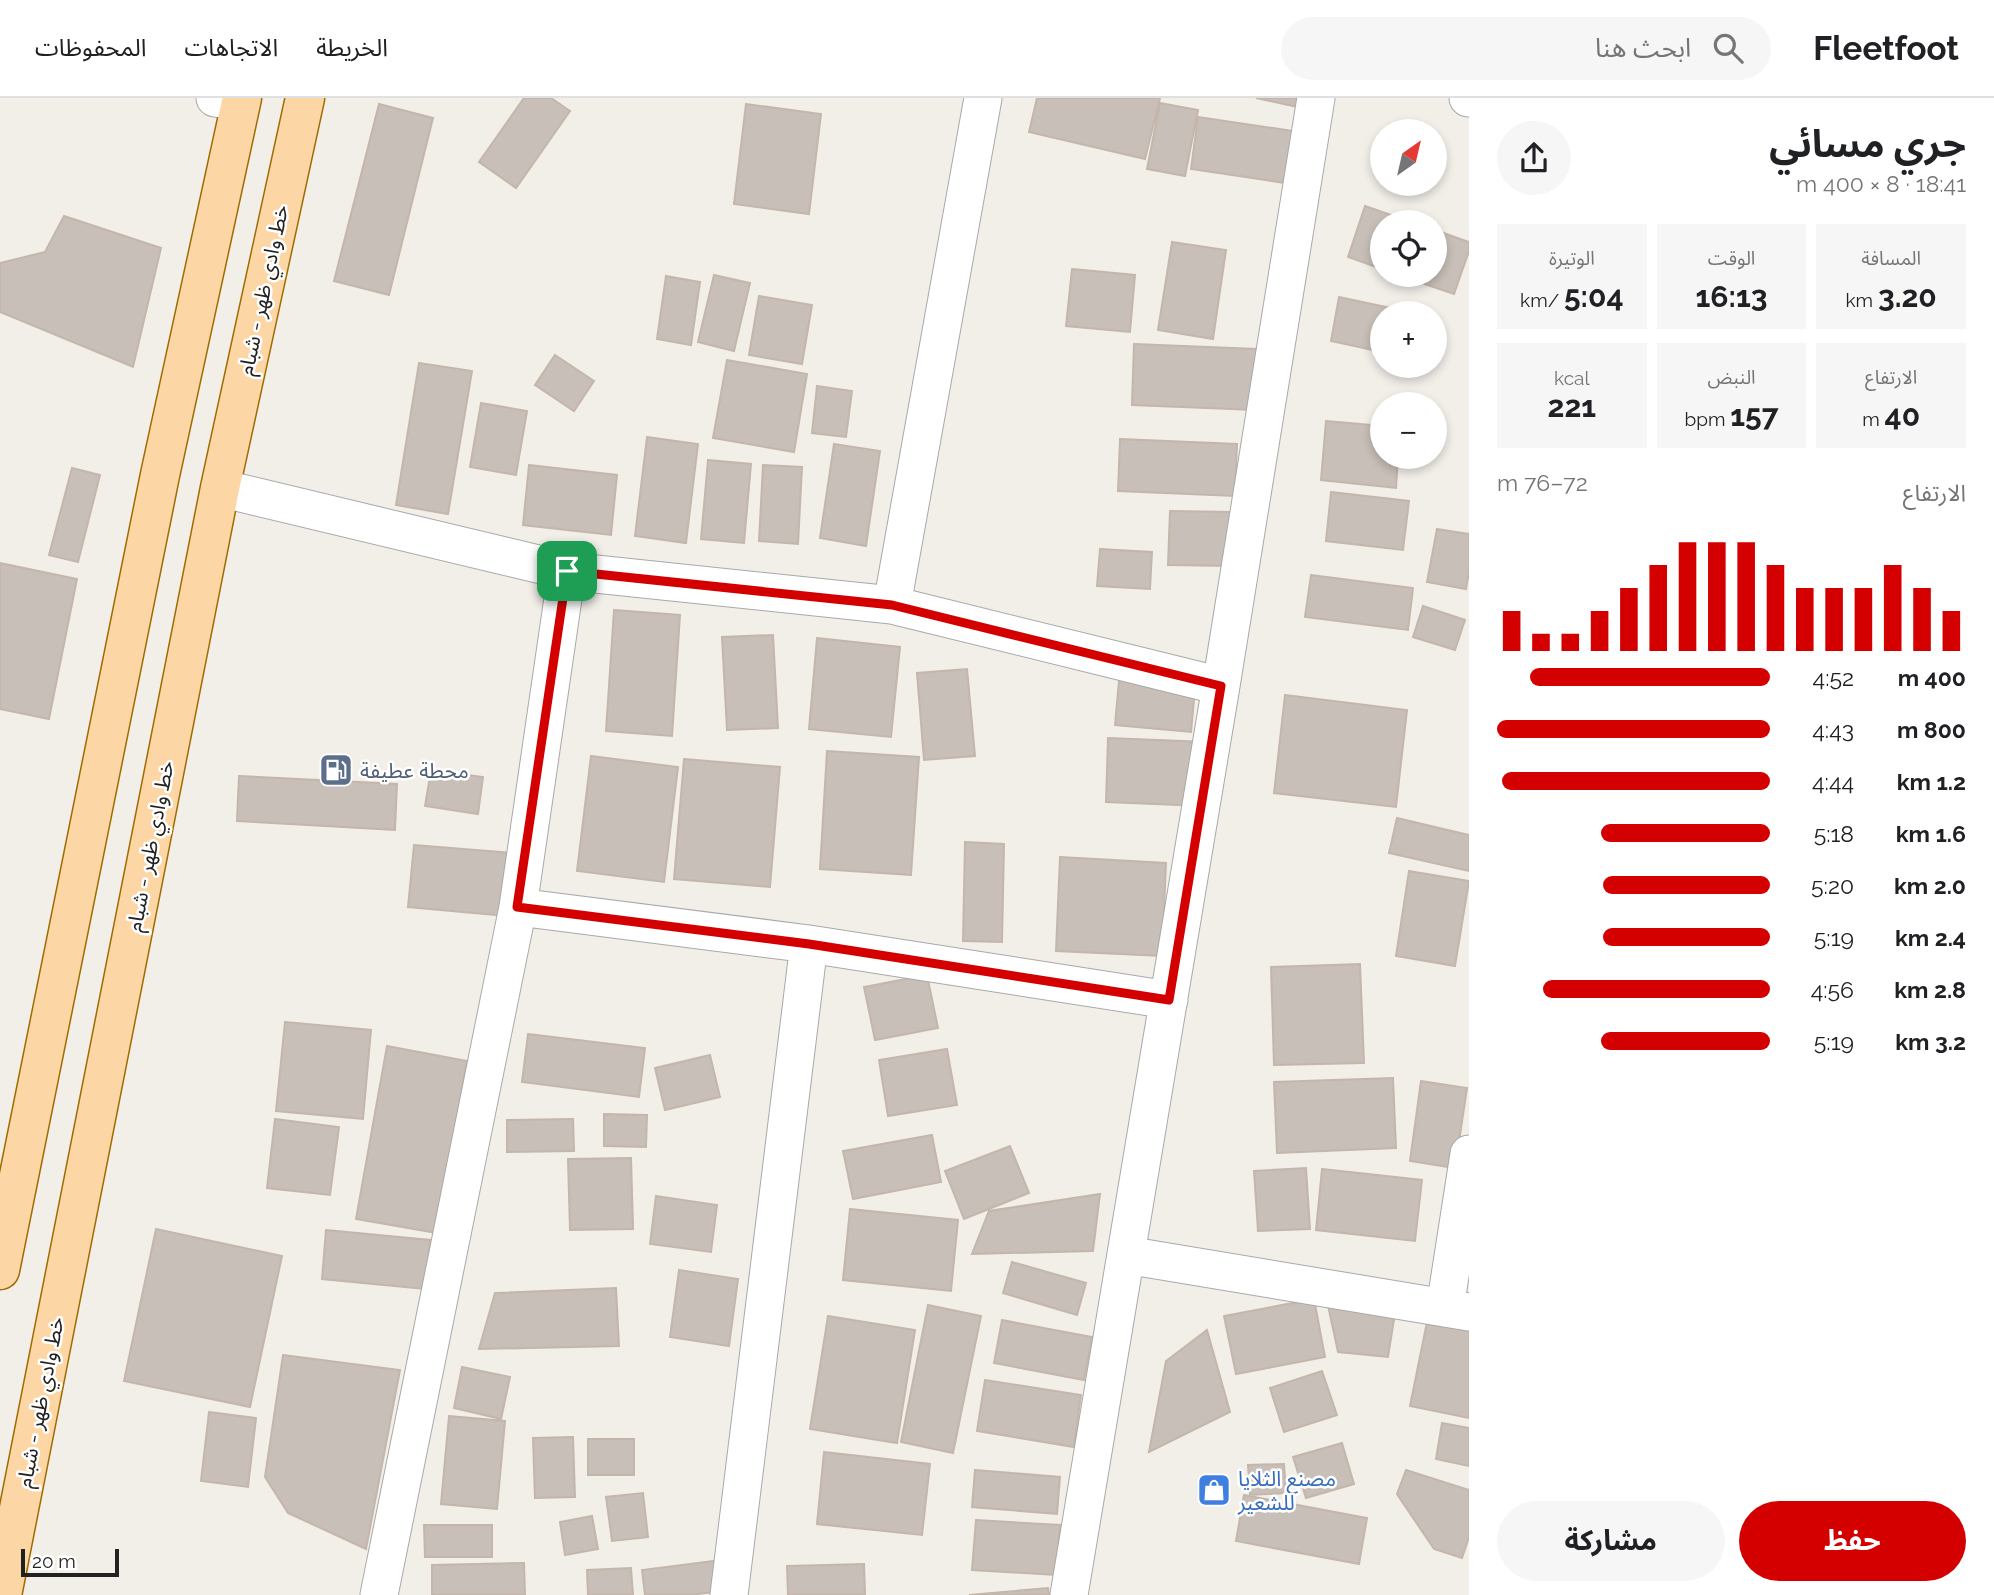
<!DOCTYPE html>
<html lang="ar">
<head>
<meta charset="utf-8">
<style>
	body { margin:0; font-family:Raleway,"Noto Sans Arabic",sans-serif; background:#f6f6f6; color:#202124; direction:rtl; height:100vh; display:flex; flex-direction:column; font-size:26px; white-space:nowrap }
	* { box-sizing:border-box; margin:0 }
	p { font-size:23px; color:#757577 }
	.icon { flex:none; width:38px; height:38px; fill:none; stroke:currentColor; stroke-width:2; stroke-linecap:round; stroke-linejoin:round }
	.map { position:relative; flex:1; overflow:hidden; direction:ltr }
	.panel { display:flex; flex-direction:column; background:#fff; width:525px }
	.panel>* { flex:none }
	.needle { width:46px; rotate:34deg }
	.buttons { position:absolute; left:1370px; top:21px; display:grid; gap:14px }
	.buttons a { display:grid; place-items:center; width:77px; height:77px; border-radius:50%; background:#fff; box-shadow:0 4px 10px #0003; font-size:35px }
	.scale { position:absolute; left:21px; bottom:18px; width:98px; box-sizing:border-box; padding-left:7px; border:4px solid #222; border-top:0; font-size:19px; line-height:24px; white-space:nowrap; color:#222; -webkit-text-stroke:5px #fff; paint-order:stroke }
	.pin { position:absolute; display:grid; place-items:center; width:60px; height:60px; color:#fff; margin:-30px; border-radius:14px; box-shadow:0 4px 10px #0006 }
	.round { display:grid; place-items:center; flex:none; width:74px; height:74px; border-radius:37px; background:#f6f6f6 }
	.head { display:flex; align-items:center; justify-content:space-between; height:119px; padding:0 28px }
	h1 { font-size:38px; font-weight:700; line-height:52px }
	.metrics { display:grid; grid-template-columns:repeat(3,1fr); gap:10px; height:119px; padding:7px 28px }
	.metrics div { display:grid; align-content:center; border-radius:0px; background:#f6f6f6; text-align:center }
	.metrics b { font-size:30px; font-weight:700 }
	.metrics small { font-size:19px; font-weight:400 }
	.metrics p { font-size:19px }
	.chart { height:196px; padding:14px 28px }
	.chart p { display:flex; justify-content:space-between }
	.chart svg { width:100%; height:126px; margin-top:7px; stroke:#d40000; stroke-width:6 }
	.primary-button { display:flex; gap:14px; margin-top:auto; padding:14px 28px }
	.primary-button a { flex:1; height:80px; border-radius:42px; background:#d40000; color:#fff; font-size:28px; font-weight:700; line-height:80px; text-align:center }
	.primary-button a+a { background:#f6f6f6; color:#202124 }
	ul { padding:0 28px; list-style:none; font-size:23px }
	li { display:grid; grid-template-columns:112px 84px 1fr; align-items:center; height:52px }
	li i { height:18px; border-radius:9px; background:#d40000 }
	header { display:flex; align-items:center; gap:42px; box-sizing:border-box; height:98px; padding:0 35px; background:#fff; border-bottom:2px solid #e0e0e0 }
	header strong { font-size:33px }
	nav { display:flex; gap:38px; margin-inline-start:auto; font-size:24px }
	.search { width:490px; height:63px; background:#f6f6f6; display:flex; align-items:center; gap:18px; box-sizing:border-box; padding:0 24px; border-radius:38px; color:#757577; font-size:26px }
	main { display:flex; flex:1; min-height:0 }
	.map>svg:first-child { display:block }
	.building { fill:#c7bfb8; stroke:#c4b6ab; stroke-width:2 }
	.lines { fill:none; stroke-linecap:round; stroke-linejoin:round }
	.minor-casing { stroke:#a9a9a9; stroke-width:39 }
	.major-casing { stroke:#a06b00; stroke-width:41 }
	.minor { stroke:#fff; stroke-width:37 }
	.major { stroke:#fcd6a4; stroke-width:38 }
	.route-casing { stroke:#fff; stroke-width:14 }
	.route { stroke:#d40000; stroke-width:9 }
	.labels { text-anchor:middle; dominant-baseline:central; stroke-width:5; stroke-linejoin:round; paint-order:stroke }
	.street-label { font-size:21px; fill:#222; stroke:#fff }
	.service-label { font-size:21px; fill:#4e5e75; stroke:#fff; text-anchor:start }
	.shop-label { font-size:21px; fill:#366cbe; stroke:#fff; text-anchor:start }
</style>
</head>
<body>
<header>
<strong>Fleetfoot</strong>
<div class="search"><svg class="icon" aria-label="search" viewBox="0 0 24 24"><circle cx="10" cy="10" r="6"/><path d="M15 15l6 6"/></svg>ابحث هنا</div>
<nav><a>الخريطة</a><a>الاتجاهات</a><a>المحفوظات</a></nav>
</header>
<main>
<section class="panel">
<div class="head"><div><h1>جري مسائي</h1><p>18:41 · 8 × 400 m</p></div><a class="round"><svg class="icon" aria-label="share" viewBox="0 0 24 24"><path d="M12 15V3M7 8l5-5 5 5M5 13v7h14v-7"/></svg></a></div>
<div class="metrics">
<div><p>المسافة</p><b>3.20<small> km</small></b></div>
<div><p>الوقت</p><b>16:13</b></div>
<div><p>الوتيرة</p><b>5:04<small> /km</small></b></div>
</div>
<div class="metrics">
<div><p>الارتفاع</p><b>40<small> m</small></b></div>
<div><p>النبض</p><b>157<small> bpm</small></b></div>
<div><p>kcal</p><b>221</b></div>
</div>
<div class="chart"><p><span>الارتفاع</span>72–76 m</p>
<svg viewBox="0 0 160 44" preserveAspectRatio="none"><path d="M5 44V30M15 44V38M25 44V38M35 44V30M45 44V22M55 44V14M65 44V6M75 44V6M85 44V6M95 44V14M105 44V22M115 44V22M125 44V22M135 44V14M145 44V22M155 44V30"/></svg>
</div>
<ul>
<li><b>400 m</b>4:52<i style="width:88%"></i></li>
<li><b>800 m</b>4:43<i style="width:100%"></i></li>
<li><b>1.2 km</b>4:44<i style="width:98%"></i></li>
<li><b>1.6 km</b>5:18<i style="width:62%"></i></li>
<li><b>2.0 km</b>5:20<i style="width:61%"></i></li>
<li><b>2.4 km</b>5:19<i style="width:61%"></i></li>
<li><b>2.8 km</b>4:56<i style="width:83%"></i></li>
<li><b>3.2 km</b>5:19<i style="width:62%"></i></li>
</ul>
<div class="primary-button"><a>حفظ</a><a>مشاركة</a></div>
</section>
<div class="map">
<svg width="1469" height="1497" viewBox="0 0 1469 1497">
	<rect width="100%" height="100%" fill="#f2efe9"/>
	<!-- building -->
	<path class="building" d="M524 0H551L570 13 516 90 479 64Z
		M1037 0H1160L1145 61 1029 34Z
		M1256 0H1304L1302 10Z
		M1160 5 1198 12 1185 78 1147 71Z
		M379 6 433 20 389 197 334 183Z
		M746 6 821 16 809 116 734 106Z
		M1198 19 1293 33 1285 85 1191 71Z
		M1365 108 1411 124H1382V171L1348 159Z
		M64 118 161 150 133 269 0 214V165L45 154Z
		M1435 132 1469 144V153L1454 196 1398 177H1435Z
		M1172 144 1226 152 1213 241 1158 232Z
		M1072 171 1135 177 1130 234 1066 228Z
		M714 177 750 185 734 253 698 244Z
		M666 178 700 184 691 247 657 241Z
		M759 198 812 207 802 266 749 257Z
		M1339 199 1414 215H1382V254L1331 243Z
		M1134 246 1257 251 1255 312 1132 307Z
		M555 257 594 283 574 313 535 287Z
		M727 262 807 276 794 354 713 340Z
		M419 265 472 273 448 416 396 407Z
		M817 288 852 293 846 339 812 335Z
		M481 305 527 313 516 377 470 369Z
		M1326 323 1382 328V359H1398L1396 390 1321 382Z
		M647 339 698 346 686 445 635 438Z
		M1120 341 1237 346 1235 398 1118 393Z
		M834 346 880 353 866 448 820 440Z
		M708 362 751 366 744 445 701 441Z
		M529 367 617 377 611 437 523 427Z
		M763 367 802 369 798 446 759 443Z
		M72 370 100 377 78 464 49 457Z
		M1331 394 1409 403 1403 452 1326 443Z
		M1170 413 1233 414 1232 468 1168 467Z
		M1437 431 1469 436V474L1466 491 1427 484Z
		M1100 451 1152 454 1150 491 1097 488Z
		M0 465 77 481 49 621 0 611Z
		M1311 477 1413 490 1408 532 1305 519Z
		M1423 508 1465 522 1455 552 1413 539Z
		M614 512 680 517 672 638 606 633Z
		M773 537 778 630 727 632 722 539Z
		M817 540 900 549 891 639 809 631Z
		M1121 561 1197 568 1191 634 1115 627Z
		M967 571 975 658 924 662 917 575Z
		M1285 597 1407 612 1396 709 1274 695Z
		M1108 640 1206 644 1203 708 1106 704Z
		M827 653 919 659 911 777 820 771Z
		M591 658 678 669 664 784 577 773Z
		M684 661 780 669 770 789 674 781Z
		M431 672 483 679 478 716 425 708Z
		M239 678 397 686 395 732 237 723Z
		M1397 720 1469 737V773L1389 755Z
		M965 744 1004 746 1002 844 963 843Z
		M414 747 512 755 506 818 408 809Z
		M1060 759 1166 765 1162 858 1056 853Z
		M1409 773 1469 783 1455 868 1396 858Z
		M1360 866 1364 965 1274 967 1271 869Z
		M927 877 938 930 875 942 864 889Z
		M285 924 371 932 363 1021 276 1013Z
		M528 936 645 950 639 999 522 984Z
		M387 948 467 963 437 1135 356 1121Z
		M947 951 957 1007 888 1018 879 962Z
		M710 957 720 999 665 1012 655 970Z
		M1393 980 1396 1050 1277 1055 1274 984Z
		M1421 983 1467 990 1455 1070 1410 1063Z
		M604 1016 647 1017 646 1049 604 1048Z
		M275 1021 339 1029 330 1097 267 1090Z
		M573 1021 574 1053 507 1054V1022Z
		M932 1037 941 1084 853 1101 843 1053Z
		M1010 1048 1029 1095 964 1121 945 1073Z
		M631 1060 633 1131 570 1132 568 1061Z
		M1306 1070 1310 1131 1258 1133 1254 1073Z
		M1322 1071 1422 1082 1415 1143 1316 1132Z
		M1100 1096 1093 1153 972 1156 989 1113Z
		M656 1098 717 1107 711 1154 650 1146Z
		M850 1111 958 1122 951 1193 843 1182Z
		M156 1131 282 1158 250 1309 124 1283Z
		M326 1132 430 1142 425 1191 322 1181Z
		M1012 1164 1086 1185 1077 1217 1003 1195Z
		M679 1172 738 1181 729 1248 670 1239Z
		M616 1190 619 1248 479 1251 495 1195Z
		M1314 1201 1325 1259 1236 1276 1224 1218Z
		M1327 1203 1395 1215 1388 1259 1338 1254Z
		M928 1207 981 1218 953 1355 901 1344Z
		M828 1218 915 1232 897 1345 810 1331Z
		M1428 1219 1469 1227V1320L1410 1308Z
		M1002 1222 1092 1239 1084 1282 994 1265Z
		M1207 1232 1230 1314 1149 1354 1166 1263Z
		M283 1257 400 1272 366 1451 288 1415 265 1379Z
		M462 1269 510 1279 501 1321 454 1310Z
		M1322 1273 1337 1317 1284 1334 1270 1290Z
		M985 1282 1081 1297 1074 1349 977 1333Z
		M209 1314 256 1320 248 1389 201 1383Z
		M449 1318 505 1323 497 1411 441 1406Z
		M1442 1325 1469 1330V1368L1436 1361Z
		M573 1339 575 1399 535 1400 533 1340Z
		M588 1341H634V1377H588Z
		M1342 1345 1354 1386 1306 1400 1293 1359Z
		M824 1354 930 1366 922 1437 817 1426Z
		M1284 1366 1286 1395 1250 1397 1248 1367Z
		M975 1372 1060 1379 1057 1416 972 1409Z
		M1406 1372 1469 1392V1439L1462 1460 1434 1451 1397 1396Z
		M643 1395 648 1439 612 1443 606 1399Z
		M1244 1397 1367 1420 1359 1466 1236 1443Z
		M592 1418 598 1451 565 1457 560 1424Z
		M976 1422 1060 1427 1056 1477 972 1472Z
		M424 1427H492V1459H425Z
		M728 1461 732 1492 689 1497H645L642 1472Z
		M524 1465 525 1497H432V1467Z
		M864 1466 865 1497H788L787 1468Z
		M631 1470 633 1497H588L587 1472Z
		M1048 1490 1049 1497H969Z"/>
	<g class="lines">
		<defs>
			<path id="minor" d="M215 0 241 4
				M1468 0H1469
				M220 390 567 473 892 507 1221 588
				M892 507 983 0
				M518 809 809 846 1169 902
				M1126 1157 1469 1214
				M1445 1210 1469 1056
				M379 1497 518 809 567 473
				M729 1497 809 846
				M1069 1497 1221 588 1316 0"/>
			<path id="major" d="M0 1172 160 377 242 0
				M2 1497 220 390 305 0"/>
		</defs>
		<!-- minor casing -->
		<use href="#minor" class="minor-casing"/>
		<!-- major casing -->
		<use href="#major" class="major-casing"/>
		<!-- minor -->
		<use href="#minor" class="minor"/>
		<!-- major -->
		<use href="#major" class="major"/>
	</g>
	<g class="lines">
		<defs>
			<path id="route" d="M567 473 892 507 1221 588 1169 902 809 846 517 809Z"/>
		</defs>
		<!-- route casing -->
		<use href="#route" class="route-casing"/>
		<!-- route -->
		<use href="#route" class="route"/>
	</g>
	<!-- icons -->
	<defs>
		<symbol id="fuel-square" viewBox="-11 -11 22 22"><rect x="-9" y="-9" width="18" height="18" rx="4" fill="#5c6f8a" stroke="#fff"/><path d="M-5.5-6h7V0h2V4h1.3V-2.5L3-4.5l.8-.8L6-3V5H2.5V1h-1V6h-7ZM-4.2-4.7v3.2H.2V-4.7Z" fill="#fff"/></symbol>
		<symbol id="shop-square" viewBox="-11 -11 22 22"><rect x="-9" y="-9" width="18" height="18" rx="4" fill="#3f7fe0" stroke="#fff"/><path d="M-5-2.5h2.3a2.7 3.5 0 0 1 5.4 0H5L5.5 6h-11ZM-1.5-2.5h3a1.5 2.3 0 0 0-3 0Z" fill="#fff"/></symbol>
	</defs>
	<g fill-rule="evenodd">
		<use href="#fuel-square" x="317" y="653" width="38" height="38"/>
		<use href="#shop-square" x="1195" y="1373" width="38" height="38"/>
	</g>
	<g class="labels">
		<!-- street labels -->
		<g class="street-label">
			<text transform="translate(263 192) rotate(-78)">خط وادي ظهر - شبام</text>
			<text transform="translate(150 748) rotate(-79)">خط وادي ظهر - شبام</text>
			<text transform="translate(40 1304) rotate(-79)">خط وادي ظهر - شبام</text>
		</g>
		<!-- service labels -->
		<g class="service-label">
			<text x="360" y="672">محطة عطيفة</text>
		</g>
		<!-- shop labels -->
		<g class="shop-label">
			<text x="1238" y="1380">مصنع الثلايا<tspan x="1238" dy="24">للشعير</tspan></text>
		</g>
	</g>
</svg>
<div class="buttons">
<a><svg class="needle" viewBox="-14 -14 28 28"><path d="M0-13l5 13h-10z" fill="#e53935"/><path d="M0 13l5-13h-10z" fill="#757577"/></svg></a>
<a><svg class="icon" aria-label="locate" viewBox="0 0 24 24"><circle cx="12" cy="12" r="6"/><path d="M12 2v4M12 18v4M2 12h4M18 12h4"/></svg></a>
<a>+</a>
<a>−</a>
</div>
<div class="scale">20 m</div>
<div class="pin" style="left:567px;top:473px;background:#1e9e55"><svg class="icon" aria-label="arrive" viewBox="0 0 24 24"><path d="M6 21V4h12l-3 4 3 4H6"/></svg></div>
</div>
</main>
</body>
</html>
